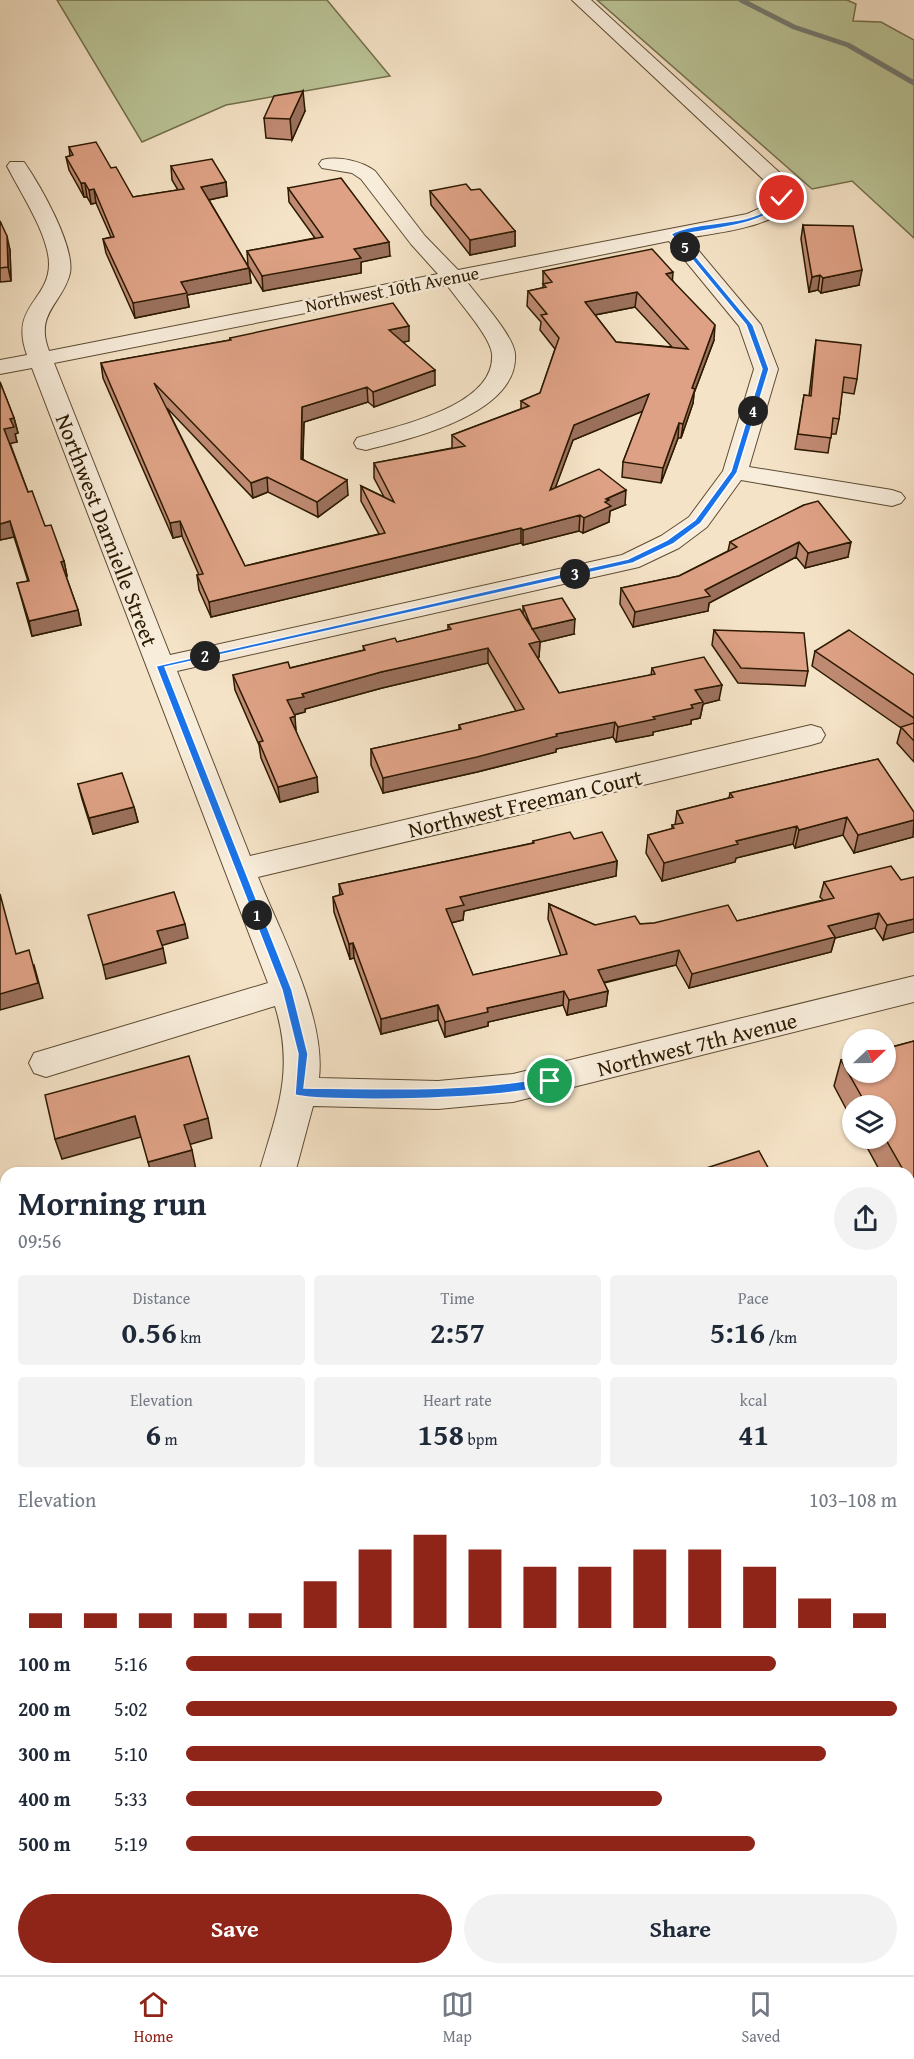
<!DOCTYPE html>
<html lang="en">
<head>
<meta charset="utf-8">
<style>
	body { margin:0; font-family:"Gentium Book Plus",serif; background:#f2f2f3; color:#1f2937; height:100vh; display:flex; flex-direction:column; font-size:22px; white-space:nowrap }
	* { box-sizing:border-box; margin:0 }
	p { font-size:20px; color:#747a83 }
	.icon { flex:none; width:33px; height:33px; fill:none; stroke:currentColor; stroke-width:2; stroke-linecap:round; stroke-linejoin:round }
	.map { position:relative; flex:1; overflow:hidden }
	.sheet { position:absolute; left:0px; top:1167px; width:915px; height:808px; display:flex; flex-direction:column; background:#fff; border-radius:18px 18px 0 0; box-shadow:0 2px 4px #0004 }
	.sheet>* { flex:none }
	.needle { width:39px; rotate:68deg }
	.controls { position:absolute; left:842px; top:1029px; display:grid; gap:12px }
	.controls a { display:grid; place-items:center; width:54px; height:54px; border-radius:50%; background:#fff; box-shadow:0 2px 4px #0004; font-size:30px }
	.pin { position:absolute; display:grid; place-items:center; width:51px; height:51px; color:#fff; margin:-26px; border:3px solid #fff; border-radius:50%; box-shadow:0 2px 6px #0007 }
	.km { position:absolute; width:30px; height:30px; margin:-15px; border-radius:50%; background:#222; color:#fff; font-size:16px; line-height:30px; text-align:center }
	.round { display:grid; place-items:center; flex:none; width:63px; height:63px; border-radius:32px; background:#f2f2f3 }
	.headline { display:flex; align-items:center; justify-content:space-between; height:102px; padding:0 18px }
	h1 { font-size:33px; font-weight:700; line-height:45px }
	.stats { display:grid; grid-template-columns:repeat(3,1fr); gap:9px; height:102px; padding:6px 18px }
	.stats div { display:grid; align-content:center; border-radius:6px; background:#f2f2f3; text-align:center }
	.stats b { font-size:30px; font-weight:700 }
	.stats small { font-size:16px; font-weight:400 }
	.stats p { font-size:16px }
	.chart { height:168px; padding:12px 18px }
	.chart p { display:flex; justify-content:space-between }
	.chart svg { width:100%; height:108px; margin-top:6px; stroke:#8f2418; stroke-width:6 }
	.primary-button { display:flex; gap:12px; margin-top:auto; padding:12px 18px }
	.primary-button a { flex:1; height:69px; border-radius:36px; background:#8f2418; color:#fff; font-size:24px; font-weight:700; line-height:69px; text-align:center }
	.primary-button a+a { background:#f2f2f3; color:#1f2937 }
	ul { padding:0 18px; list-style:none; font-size:20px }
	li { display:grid; grid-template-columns:96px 72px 1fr; align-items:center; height:45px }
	li i { height:15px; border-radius:8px; background:#8f2418 }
	.menu { display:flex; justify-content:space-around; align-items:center; height:84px; border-top:2px solid #e0e1e3; background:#fff; font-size:16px; color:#747a83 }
	.menu a { display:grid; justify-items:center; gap:3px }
	.menu .selected { color:#8f2418 }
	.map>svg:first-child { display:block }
	.green { fill:#bac497; stroke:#736f4c; stroke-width:1.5 }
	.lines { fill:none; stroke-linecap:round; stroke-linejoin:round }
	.stream { stroke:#727b73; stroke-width:5 }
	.minor-casing { stroke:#5e4c32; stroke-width:2 }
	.minor { fill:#f8eddb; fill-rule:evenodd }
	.wall { fill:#bf8a72; stroke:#2c1a00; stroke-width:1.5; fill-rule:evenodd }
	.shaded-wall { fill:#9b715d; stroke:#2c1a00; stroke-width:1.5 }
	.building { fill:#dea185; stroke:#2c1a00; stroke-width:1.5; fill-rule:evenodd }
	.route { fill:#1a73e8; stroke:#fff; stroke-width:1.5 }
	.labels { text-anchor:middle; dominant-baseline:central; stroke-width:5; stroke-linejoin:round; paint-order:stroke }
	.far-street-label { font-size:18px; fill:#2c1a00; stroke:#f8eddb }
	.street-label { font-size:22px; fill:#2c1a00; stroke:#f8eddb }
</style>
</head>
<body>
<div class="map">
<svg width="914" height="1975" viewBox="0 0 914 1975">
	<rect width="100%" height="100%" fill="#f5e3c7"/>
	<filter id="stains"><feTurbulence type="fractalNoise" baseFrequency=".00333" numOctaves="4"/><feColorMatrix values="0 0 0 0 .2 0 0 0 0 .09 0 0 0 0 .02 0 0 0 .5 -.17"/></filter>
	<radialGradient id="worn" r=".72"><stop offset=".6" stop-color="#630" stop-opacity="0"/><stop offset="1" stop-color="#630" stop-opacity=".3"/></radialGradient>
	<!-- green -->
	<path class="green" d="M57 0H327L390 76 226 105 142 142Z
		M597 0H847L856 4 853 21 881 22 914 40V238L852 181 812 189Z"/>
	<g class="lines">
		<!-- stream -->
		<path class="stream" d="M741 0 794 27 848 45 914 83"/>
		<defs>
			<path id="minor" d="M572 0H591L780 173C785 180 793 189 791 198 786 227 712 233 688 238L761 325 778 369 749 467 892 490 901 493 905 498 901 503 892 506 741 480 707 527 679 548 639 567 177 671 250 856 811 725 821 728 825 735 821 742 811 745 258 877C281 934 326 1017 319 1078L438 1081 513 1074 914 976V1002L513 1102 438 1109 313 1106 295 1173H259C277 1111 295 1071 275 1006L46 1077 34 1073 29 1063 34 1053 268 983 32 368 0 374V360L27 355C9 306 49 301 49 264 49 235 20 192 7 166L10 162H24C40 185 75 246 70 273 63 303 34 313 49 351L438 274 411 244 361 179 352 173 322 168 319 164 322 160C339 156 361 161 375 171L425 236 458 270 747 214 767 205 771 193 765 181ZM669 241 739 326 754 369 723 471 689 517 661 536 622 555 170 655 54 363 447 285C458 301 491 337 492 354 496 407 396 426 357 438L354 443 357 448 366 450C410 439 519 414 515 354 514 336 479 298 467 282Z
				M443 1970H491L493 1975H445Z"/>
		</defs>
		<!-- minor casing -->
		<use href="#minor" class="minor-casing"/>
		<!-- minor -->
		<use href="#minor" class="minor"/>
	</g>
	<!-- wall -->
	<path class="wall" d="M305 111 292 140 266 138 264 118Z
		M69 147 111 168 133 197 178 190 172 180 171 166 226 182 227 196 209 200 249 268 251 283 187 295 189 307 135 318 106 253 103 239 111 237 96 203 91 204 87 197H84L69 170 66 157 70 156Z
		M288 188 390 256 361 262V273L263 291 248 266 247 251 315 238 289 202Z
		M471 190 515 231V246L470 255 431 205 430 191Z
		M0 221 10 250 11 281 0 282Z
		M803 225 859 285 821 293 818 290 809 292 801 239Z
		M543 271 673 281 714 340 694 393 693 403 681 438H678L661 483 622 477 623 462 643 411 573 440 555 488 625 505 610 511 609 522 583 533 579 531 523 545 521 543 211 617 199 590 197 575H199L182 536 173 538 103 378 101 363 230 340V338L409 341 403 342 435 385 374 407 368 402 304 422 303 459 348 495 318 517 268 492 253 498 167 408 245 566 379 534 361 501V486L384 497 374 478V463L452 448V435L521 409V401L540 393 555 349 540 330 541 322 527 306 528 291 543 288ZM635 307 672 347 616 342 595 315Z
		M816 340 857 379 854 394 842 392 839 419 836 434H831L828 453 795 449 804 395 809 396 814 355Z
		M0 382 14 418 18 433 15 434 17 442 10 443 28 492 45 526 64 561 67 576H66L78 610 81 625 32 636 17 583 28 581 14 537 0 540Z
		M804 505 848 557 805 568 796 557 709 603 708 611 633 627 620 604 621 588 679 576 728 551 730 542Z
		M523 606 574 634 540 642 539 657H537L559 693 651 675 652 668 719 700 703 704 700 718 691 720V724L653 732V735L616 742 613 737 556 749V752L477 772 383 793 371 765V749L459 730V725L516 711 488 663 382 688 305 709V712L294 715 296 731 318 792 280 802 261 758 259 745 235 690 233 675 290 668 364 650 363 646 397 642 448 630V625L523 613Z
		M714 630 808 671 805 686 738 683 712 645Z
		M815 651 914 675V762L897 743 901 728 812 666Z
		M878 759 913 837 854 853 843 835 795 848 793 844 736 858 735 862 662 881 646 853 648 835 672 829V825H675L677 811 729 798 730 793Z
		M78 784 134 807 138 822 93 834 82 799Z
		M574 839 617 861 616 876 464 911 463 920 451 923 473 975 561 956 548 919 549 904 595 925 737 921 823 900 820 897 824 882 901 880 883 940 875 928 835 938 831 952 689 988 676 965 604 983 608 991 606 1006 567 1015 563 1005 488 1022V1026L445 1037 438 1020 381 1034 354 958 350 959 334 912 333 897 340 895 339 884 533 843V841Z
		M914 1041V1233L909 1224V1173H881L862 1138H885V1106H852V1120L834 1086 841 1060Z"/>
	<!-- shaded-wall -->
	<path class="shaded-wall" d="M303 91 305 111 292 140 290 119Z
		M226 182 227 196 203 201 201 187Z
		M81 183H85L87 197H84Z
		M94 189 96 203 91 204 89 190Z
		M515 231V246L470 255V240Z
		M7 236 10 250 11 281 8 267Z
		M389 242 390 256 361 262V273L263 291 262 276 354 249Z
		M249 268 251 283 187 295 189 307 135 318 133 303 181 282Z
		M862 270 859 285 821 293 823 278Z
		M673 272 672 287 666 274Z
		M820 275 818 290 809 292 812 277Z
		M637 292 635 307 584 317 585 302Z
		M715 325 714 340 694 393 693 403 681 438 683 424 692 388Z
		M409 326V341L389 345V330Z
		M435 370V385L374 407 373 392Z
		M367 387 368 402 304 422 302 474 301 459 302 407Z
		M649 394 648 409 573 440 549 505 550 490 574 425Z
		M14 418 18 433 15 434 17 442 8 444 4 429 10 419Z
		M679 423 678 438 661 483 663 468Z
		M267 477 268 492 253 498 251 483Z
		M347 480 348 495 318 517 317 502Z
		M626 490 625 505 610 511 609 522 583 533 584 518 606 499Z
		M580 515 579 531 523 545V530Z
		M10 521 14 537 0 540V524Z
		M180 521 182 536 173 538 170 523Z
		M521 528V543L211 617 209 602Z
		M799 542 796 557 709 603 708 611 633 627 635 612 705 590Z
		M851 542 848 557 805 568 808 553Z
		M64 561 67 576 64 577 61 562Z
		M78 610 81 625 32 636 29 621Z
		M575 619 574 634 540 642 539 657 529 659V644L532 629Z
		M488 648V663L382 688 305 709V712L289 716 287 700 302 694 381 672Z
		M722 685 719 700 703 704 700 718 691 720V724L653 732V735L616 742 618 727 653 717 695 690Z
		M295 716 296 732 290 718Z
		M615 722 613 737 556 749V752L477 772 383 793V778L556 734Z
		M317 777 318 792 280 802 278 787Z
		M134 807 138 822 93 834 89 818Z
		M847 817 843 835 795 848 799 830Z
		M914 820 913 837 854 853 858 835Z
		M797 826 793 844 736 858 735 862 662 881 664 863 736 841Z
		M617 861 616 876 464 911 463 920 446 924V909L460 897Z
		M879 913 875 928 835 938 831 952 689 988 692 974 828 926Z
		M914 919V932L883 940 887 925Z
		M185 924 188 938 160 946 157 931Z
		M353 943 354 958 350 959 349 944Z
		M163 948 166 963 106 979 103 965Z
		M679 950 676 965 597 984 598 970Z
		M34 965 43 998 0 1010V994Z
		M564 991 563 1005 488 1022V1026L445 1037V1022L487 1008Z
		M608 991 606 1006 567 1015 569 1000Z
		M438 1005V1020L381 1034V1019Z
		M135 1116 141 1137 62 1159 55 1139Z
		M208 1118 212 1138 188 1145 184 1125Z
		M192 1150 196 1170 185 1173H151L148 1162Z
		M914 1418V1432L909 1434V1419Z
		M0 1492 4 1513 0 1515Z
		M6 1701V1744L0 1746V1703Z
		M914 1767V1775L909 1777V1769Z
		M6 1918V1932L0 1934V1920Z"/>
	<!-- building -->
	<path class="building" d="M303 91 290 119 264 118 274 96Z
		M96 142 111 168 116 167 133 197 184 189 171 166 212 159 226 182 201 187 249 268 181 282 187 293 133 303 103 239 114 237 94 189 89 190 85 183H81L66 157 73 155 69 147Z
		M341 178 389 242 354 249 361 258 262 276 247 251 323 237 288 188Z
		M466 184 471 190 480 189 515 231 470 240 430 191Z
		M0 221 7 236 8 267 0 268Z
		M803 225 853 226 862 270 823 278 820 275 812 277Z
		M652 249 673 272 666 274 715 325 692 388 695 389 683 424 679 423 663 468 623 462 649 394 574 425 550 490 599 469 626 490 606 499 609 500 605 502 611 506 584 518 580 515 523 530 521 528 209 602 197 575 203 574 180 521 170 523 101 363 231 340 230 338 393 303 409 326 389 330 435 370 373 392 367 387 302 407 301 459 347 480 317 502 267 477 251 483 154 383 245 566 385 533 361 486 394 502 374 463 465 446 452 435 529 406 521 401 540 393 559 338 541 315 547 314 528 291 546 287 543 284 552 282 543 271ZM637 292 688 349 616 342 585 302Z
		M816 340 861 345 857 379 844 377 839 419 833 418 831 438 798 434 804 395 811 396Z
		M0 382 14 418 10 419 14 427 4 429 28 492 32 491 45 526 51 525 64 561 61 562 78 610 29 621 17 583 29 581 10 521 0 524Z
		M818 501 851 542 808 553 799 542 705 590 710 596 635 612 621 588 679 576 737 547 730 542 804 505Z
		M562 598 575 619 532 629 523 606Z
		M520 609 540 641 529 644 559 693 655 674 652 668 704 657 722 685 695 690 703 702 691 705 693 708 653 717 655 719 618 727 615 722 556 734 557 736 477 757 383 778 371 749 461 729 459 725 524 709 488 648 381 672 302 694 304 697 287 700 295 716 290 718 317 777 278 787 259 742 263 741 233 675 288 662 290 668 365 650 363 646 395 638 397 642 451 629 448 625Z
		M714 630 804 633 808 671 741 668Z
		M849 630 914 675V718L815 651Z
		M914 723V741L901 727Z
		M878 759 914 812V820L858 835 847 817 799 830 797 826 736 841 738 844 664 863 648 835 674 828 672 825 683 823 677 811 733 797 730 793Z
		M122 773 134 807 89 818 78 784Z
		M570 832 574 839 602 832 617 861 460 897 464 905 446 909 473 975 567 954 549 904 595 925 635 916 640 924 654 923 728 905 737 921 834 898 824 882 891 866 901 880 914 877V919L887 925 879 913 828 926 835 937 692 974 679 950 598 970 608 991 569 1000 564 991 487 1008 488 1012 445 1022 438 1005 381 1019 353 943 349 944 333 897 343 894 339 884 534 843 533 841Z
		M174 892 185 924 157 931 163 948 103 965 88 915Z
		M0 894 16 954 29 950 38 983 0 994Z
		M914 1041V1190L909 1181V1173H905L885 1138V1106H867L841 1060 852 1057V1072H885V1049Z
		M189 1056 208 1118 184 1125 192 1150 148 1162 135 1116 55 1139 45 1095Z
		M759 1151 771 1173H691Z
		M909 1334 914 1342V1418L909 1419Z
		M909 1527 914 1536V1767L909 1769Z
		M6 1582V1701L0 1703V1584Z
		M6 1794V1815L2 1795Z
		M6 1857V1918L0 1920V1860Z
		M249 1970H351L353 1975H242V1973Z"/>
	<!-- route -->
	<path class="route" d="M780 196 785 198C770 226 709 229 678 235L753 325 769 369 737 473 701 523 673 544 633 563 165 667 292 990 308 1054 304 1088C387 1089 468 1092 550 1077L555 1081C540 1100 324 1103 295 1095L298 1054 282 990 156 666 628 559 667 540 695 520 731 471 762 369 746 325 671 234C703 217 759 231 780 196Z"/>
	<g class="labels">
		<!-- far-street labels -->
		<g class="far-street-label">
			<text transform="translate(392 289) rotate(-11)">Northwest 10th Avenue</text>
		</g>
		<!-- street labels -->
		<g class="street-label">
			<text transform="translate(107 530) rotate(69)">Northwest Darnielle Street</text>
			<text transform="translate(525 803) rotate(-13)">Northwest Freeman Court</text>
			<text transform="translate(697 1044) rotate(-14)">Northwest 7th Avenue</text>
		</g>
	</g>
	<rect width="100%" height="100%" filter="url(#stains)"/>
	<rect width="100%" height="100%" fill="url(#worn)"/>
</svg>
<div class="controls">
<a><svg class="needle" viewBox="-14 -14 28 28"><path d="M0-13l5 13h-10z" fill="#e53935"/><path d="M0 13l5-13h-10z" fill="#747a83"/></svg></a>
<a><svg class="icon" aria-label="layers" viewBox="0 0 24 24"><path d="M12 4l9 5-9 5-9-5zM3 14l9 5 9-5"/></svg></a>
</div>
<div class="pin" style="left:550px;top:1081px;background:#1e9e55"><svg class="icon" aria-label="arrive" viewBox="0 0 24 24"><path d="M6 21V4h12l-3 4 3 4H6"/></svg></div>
<div class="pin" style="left:782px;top:198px;background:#d93025"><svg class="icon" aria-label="check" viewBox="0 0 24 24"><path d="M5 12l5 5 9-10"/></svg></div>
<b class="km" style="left:257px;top:915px">1</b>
<b class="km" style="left:205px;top:656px">2</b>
<b class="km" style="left:575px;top:574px">3</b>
<b class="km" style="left:753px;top:411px">4</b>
<b class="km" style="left:685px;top:247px">5</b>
<section class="sheet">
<div class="headline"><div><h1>Morning run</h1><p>09:56</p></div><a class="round"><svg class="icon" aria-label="share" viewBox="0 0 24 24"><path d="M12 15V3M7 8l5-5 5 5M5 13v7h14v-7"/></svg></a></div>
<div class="stats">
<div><p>Distance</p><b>0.56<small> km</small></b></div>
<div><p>Time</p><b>2:57</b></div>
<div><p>Pace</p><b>5:16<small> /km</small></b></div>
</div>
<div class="stats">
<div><p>Elevation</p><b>6<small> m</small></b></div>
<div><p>Heart rate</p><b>158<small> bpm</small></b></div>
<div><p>kcal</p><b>41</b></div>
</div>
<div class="chart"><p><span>Elevation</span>103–108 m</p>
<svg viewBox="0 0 160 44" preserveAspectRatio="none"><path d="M5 44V38M15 44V38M25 44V38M35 44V38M45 44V38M55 44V25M65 44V12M75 44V6M85 44V12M95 44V19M105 44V19M115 44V12M125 44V12M135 44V19M145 44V32M155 44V38"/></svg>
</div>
<ul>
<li><b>100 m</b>5:16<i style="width:83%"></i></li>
<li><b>200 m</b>5:02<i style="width:100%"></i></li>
<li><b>300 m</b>5:10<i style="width:90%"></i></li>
<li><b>400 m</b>5:33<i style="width:67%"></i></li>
<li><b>500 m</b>5:19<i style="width:80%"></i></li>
</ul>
<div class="primary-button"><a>Save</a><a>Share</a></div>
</section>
</div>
<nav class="menu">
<a class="selected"><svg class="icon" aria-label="home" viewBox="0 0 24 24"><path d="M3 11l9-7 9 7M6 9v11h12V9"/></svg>Home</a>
<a><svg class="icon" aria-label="map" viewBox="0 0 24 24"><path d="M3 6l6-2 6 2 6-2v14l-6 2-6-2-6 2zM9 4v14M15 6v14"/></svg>Map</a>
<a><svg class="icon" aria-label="saved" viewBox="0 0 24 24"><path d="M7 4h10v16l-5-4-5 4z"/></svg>Saved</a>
</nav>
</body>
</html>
